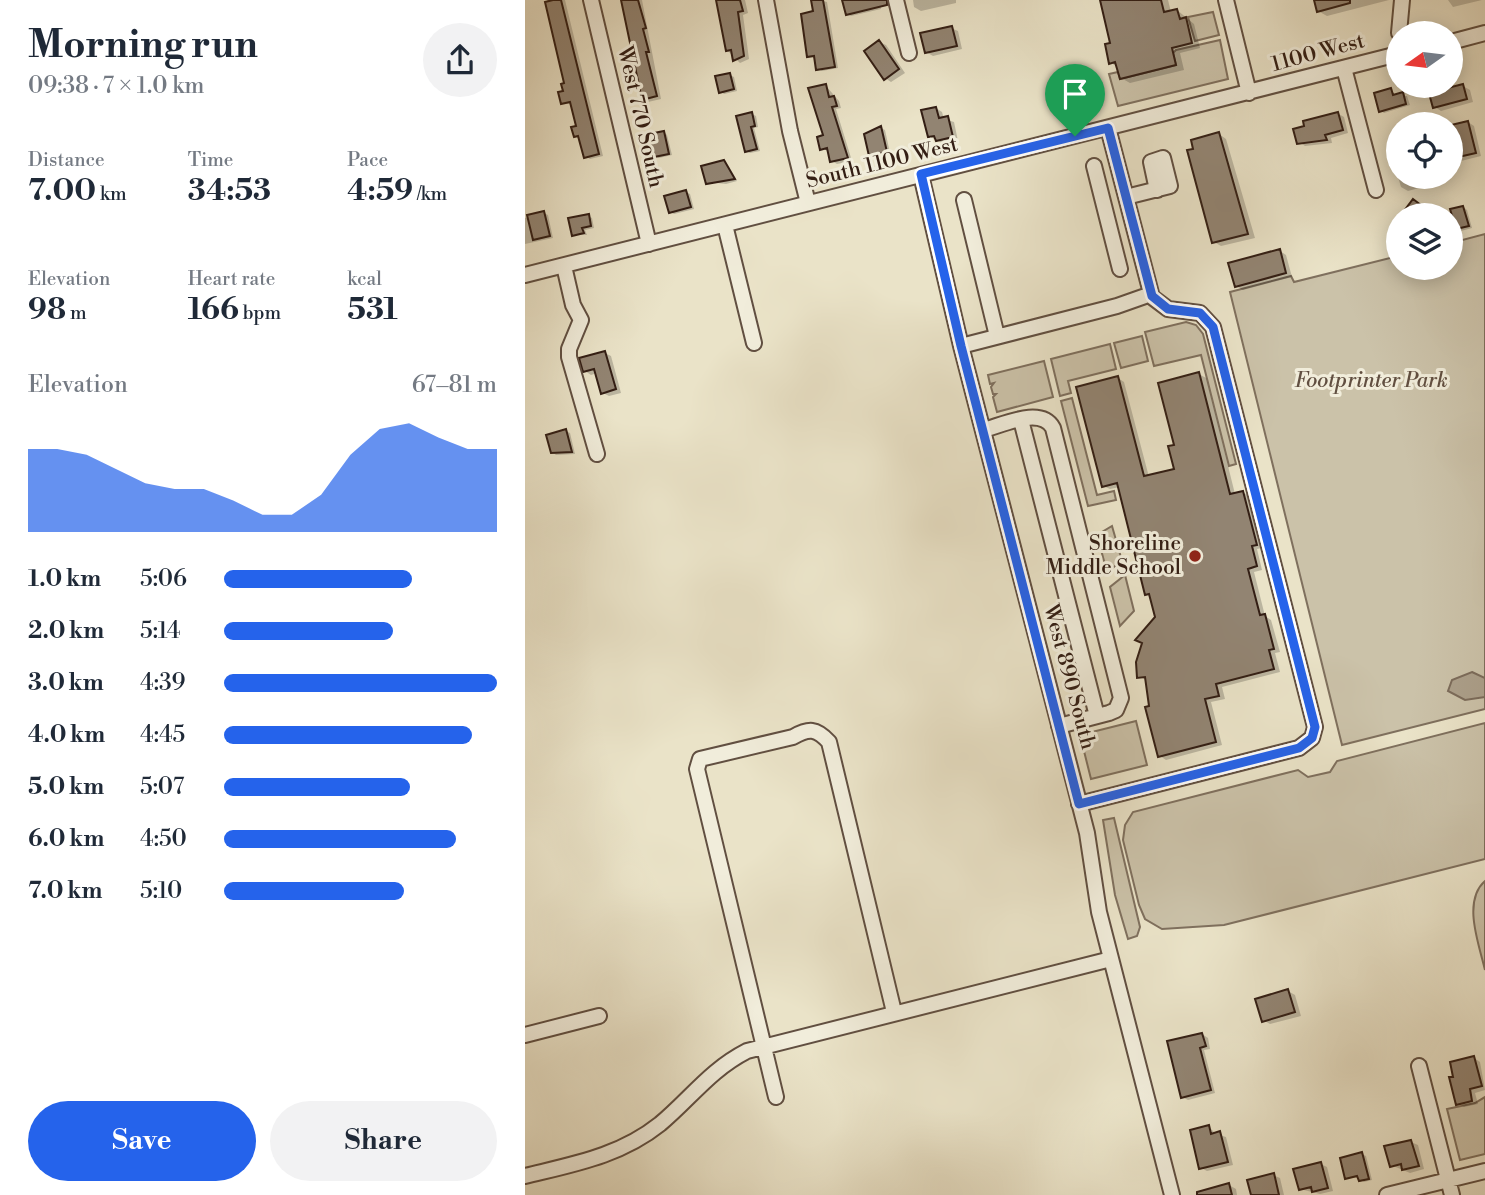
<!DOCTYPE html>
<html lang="en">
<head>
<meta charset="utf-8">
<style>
	body { margin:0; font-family:"Libre Bodoni",serif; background:#f2f2f3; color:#1f2937; height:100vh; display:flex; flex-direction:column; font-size:26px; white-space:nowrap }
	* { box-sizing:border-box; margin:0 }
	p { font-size:23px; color:#747a83 }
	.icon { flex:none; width:38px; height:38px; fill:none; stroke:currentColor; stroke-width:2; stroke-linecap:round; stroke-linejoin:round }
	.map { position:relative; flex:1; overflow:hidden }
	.drawer { display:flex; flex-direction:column; background:#fff; width:525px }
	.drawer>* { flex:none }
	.needle { width:46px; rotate:256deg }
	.controls { position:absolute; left:861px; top:21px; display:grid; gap:14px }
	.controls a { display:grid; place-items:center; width:77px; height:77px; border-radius:50%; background:#fff; box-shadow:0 4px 18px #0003; font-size:35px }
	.pin { position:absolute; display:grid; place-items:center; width:60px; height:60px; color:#fff; margin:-72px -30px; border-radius:50% 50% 50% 0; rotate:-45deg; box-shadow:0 0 7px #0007 }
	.pin .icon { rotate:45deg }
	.round { display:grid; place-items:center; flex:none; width:74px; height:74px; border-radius:37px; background:#f2f2f3 }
	.overview { display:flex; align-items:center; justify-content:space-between; height:119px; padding:0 28px }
	h1 { font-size:38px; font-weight:800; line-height:52px }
	.metrics { display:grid; grid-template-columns:repeat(3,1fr); gap:10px; height:119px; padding:7px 28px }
	.metrics div { display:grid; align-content:center }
	.metrics b { font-size:30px; font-weight:800 }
	.metrics small { font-size:19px; font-weight:400 }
	.metrics p { font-size:19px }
	.chart { height:196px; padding:14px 28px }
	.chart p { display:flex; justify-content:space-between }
	.chart svg { width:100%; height:126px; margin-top:7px; fill:#2563eb; opacity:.7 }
	.primary-button { display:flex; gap:14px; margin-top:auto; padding:14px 28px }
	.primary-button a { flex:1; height:80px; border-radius:42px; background:#2563eb; color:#fff; font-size:28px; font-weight:800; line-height:80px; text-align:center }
	.primary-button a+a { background:#f2f2f3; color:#1f2937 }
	ul { padding:0 28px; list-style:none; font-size:23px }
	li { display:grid; grid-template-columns:112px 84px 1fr; align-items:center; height:52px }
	li i { height:18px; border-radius:9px; background:#2563eb }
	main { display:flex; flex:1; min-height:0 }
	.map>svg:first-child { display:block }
	.green { fill:#cbc2a9; stroke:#7f705e; stroke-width:2 }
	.water { fill:#aca08b; stroke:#7c6c5b; stroke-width:2 }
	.shadow { fill:#0003 }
	.building { fill:#928472; stroke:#331e14; stroke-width:2 }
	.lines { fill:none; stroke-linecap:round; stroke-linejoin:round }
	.minor-casing { stroke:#614f41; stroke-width:18 }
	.minor { stroke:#f1eddb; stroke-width:14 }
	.route-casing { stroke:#fff; stroke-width:14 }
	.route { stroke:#2563eb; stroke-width:9 }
	.poi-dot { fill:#8f2418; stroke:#f1eddb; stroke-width:2.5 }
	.labels { text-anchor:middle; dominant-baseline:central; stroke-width:6; stroke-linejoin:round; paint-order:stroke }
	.street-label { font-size:21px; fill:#331e14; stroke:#f1eddb }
	.park-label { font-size:21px; font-style:italic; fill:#614f41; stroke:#f1eddb }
	.poi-label { font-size:21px; fill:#331e14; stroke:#f1eddb; text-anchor:end }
</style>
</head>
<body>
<main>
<section class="drawer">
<div class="overview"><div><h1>Morning run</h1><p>09:38 · 7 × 1.0 km</p></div><a class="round"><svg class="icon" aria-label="share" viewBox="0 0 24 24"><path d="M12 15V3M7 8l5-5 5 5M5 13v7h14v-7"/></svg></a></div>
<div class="metrics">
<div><p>Distance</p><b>7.00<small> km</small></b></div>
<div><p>Time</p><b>34:53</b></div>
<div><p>Pace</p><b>4:59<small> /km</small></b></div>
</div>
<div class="metrics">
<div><p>Elevation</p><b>98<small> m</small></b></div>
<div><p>Heart rate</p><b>166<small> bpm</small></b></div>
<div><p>kcal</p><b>531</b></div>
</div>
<div class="chart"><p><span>Elevation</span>67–81 m</p>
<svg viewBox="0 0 160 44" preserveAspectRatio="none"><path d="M0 44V15L10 15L20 17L30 22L40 27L50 29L60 29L70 33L80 38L90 38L100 31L110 17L120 8L130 6L140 11L150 15L160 15V44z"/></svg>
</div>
<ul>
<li><b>1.0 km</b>5:06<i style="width:69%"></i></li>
<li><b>2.0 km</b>5:14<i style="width:62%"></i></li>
<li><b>3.0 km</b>4:39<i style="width:100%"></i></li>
<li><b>4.0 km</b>4:45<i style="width:91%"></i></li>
<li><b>5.0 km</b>5:07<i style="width:68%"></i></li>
<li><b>6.0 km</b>4:50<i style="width:85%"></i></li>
<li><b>7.0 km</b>5:10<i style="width:66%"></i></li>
</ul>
<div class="primary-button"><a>Save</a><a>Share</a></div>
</section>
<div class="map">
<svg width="960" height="1195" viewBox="0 0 960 1195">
	<rect width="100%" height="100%" fill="#eae3c8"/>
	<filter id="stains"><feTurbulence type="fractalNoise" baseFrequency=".00286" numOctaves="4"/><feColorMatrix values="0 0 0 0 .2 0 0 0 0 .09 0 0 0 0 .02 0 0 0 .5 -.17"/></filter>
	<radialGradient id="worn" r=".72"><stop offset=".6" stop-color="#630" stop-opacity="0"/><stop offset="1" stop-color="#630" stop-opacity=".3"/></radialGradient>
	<!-- green -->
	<path class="green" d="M688 12 694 35 670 41 663 17Z
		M695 40 703 79 593 106 584 74 593 72 595 79 651 65 648 53 651 50Z
		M960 234V709L817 745 705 292 766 276 769 282 873 256V268H926V243Z
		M661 322 671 325 678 334 711 464 704 466 676 355 629 366 620 332Z
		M617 336 623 361 596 368 589 343Z
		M585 344 591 369 543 381 546 393 535 396 526 359Z
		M519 361 528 397 472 412 468 397 471 394H468L466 387 469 383 465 384 463 375Z
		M547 398 572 495 589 491 591 500 563 506 536 401Z
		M587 526 597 561 582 572 572 535Z
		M600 575 609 611 595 626 585 587Z
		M611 721 622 765 566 779 555 735Z
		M960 723V859L699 925 637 929 620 919 614 905 598 840 600 825 608 812 773 770 783 777 805 772 812 761Z
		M589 818 615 927 612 936 603 939 590 895 578 820Z
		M960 881V970C954 944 937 901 960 881Z
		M960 1097V1154L935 1160 922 1109 950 1103Z"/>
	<!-- water -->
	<path class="water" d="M947 672 960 678V697L940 700 923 691 927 680Z"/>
	<!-- shadow -->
	<path class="shadow" d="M22 0H40L78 156 65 159 60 156 55 139 50 136 53 127 47 104 37 103 41 84Z
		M96 0H117L136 99 123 102 118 99Z
		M192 0H220L223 13 218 15 224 59 215 63 202 50Z
		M295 0 302 2 313 68 297 71 293 69 291 58 284 56Z
		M354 0 356 9 326 16 322 14Z
		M388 0H431V3L396 11 389 7Z
		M577 0H643L646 12 652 10 669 24 675 48 655 53 659 70 605 83 596 78 593 67 586 63 587 44Z
		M790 0H864L802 16 793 11Z
		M923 0H957L928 7Z
		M426 28 433 31 437 49 408 56 401 52Z
		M354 42 361 45 380 73 366 82 360 78Z
		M205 75 209 77 212 91 199 94 195 91Z
		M301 86 314 101 316 108 311 109 327 161 312 164 307 161 304 151 297 149 301 136Z
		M904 86H923L924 89 938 86 945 90 948 102 916 111 910 107Z
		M866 89 871 96H882L885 105 859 113 855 110Z
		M411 108 417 112 419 119 429 122 433 141 419 144 404 136Z
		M812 113 819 117 823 133 806 138 807 143 780 146 774 142Z
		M227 114 231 116 233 127 229 128 235 151 225 153 221 151Z
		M943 122 949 126 956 156 936 161 930 157 926 126Z
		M356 128 360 130 365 153 349 157 345 155 349 129Z
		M139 132 142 135 147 155 134 158 130 156Z
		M694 134 701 139 730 238 696 246 689 242Z
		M199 162 212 181 201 184 183 182Z
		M873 177H903L905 185 883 191 876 187Z
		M161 192 165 194 169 209 149 214 145 212Z
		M938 207 942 210 947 228 936 231 932 228Z
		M19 213 23 215 28 238 0 244V218Z
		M63 216 67 218 69 228 60 230 62 235H48Z
		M755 251 761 255 767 277 718 290 711 286Z
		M80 353 86 356 96 393 84 396 78 393 72 373 66 375 60 371Z
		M674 374 681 378 710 494 718 492 724 496 737 548 732 549 737 570 729 572 740 616 746 620 755 652 750 653 755 672 697 687 700 699 686 702 697 745 641 760 635 756 622 680 614 677 631 617 626 597 622 594 595 487 585 489 578 486 593 378 599 382 624 477 651 470V446Z
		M41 431 45 433 50 454 31 455 27 452Z
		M763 991 770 995 776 1016 745 1024 738 1020Z
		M677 1034 683 1038 685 1049 679 1050 690 1093 663 1100 657 1097Z
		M949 1058 955 1062 960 1090 950 1093 953 1104 939 1107 933 1103Z
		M684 1127 691 1134 701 1137 708 1165 682 1171 676 1168Z
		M886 1142 893 1145 899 1169 885 1173 866 1165Z
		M837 1154 841 1156 847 1180 839 1182 834 1178 822 1177Z
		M796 1164 802 1167 808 1191 795 1194 775 1189Z
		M748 1175 755 1178 759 1195H728Z
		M704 1185 711 1189 712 1195H680Z"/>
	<!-- building -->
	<path class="building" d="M28 0H36L74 154 59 158 53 136 49 137 46 127 51 126 45 102 36 104 33 92 38 91 36 84 39 83 20 2Z
		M96 0H113L121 28 118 29 124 52H121L132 96 117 100Z
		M191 0H215L218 11 213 12 219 56 208 61 206 50 201 51Z
		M286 0H298L310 67 291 70 289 56 282 57 276 14 288 11Z
		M317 0H362V5L321 15Z
		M575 0H636L639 12 652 9 655 19 661 17 667 43 647 48 651 65 595 79 590 62 584 64 580 44 585 43Z
		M789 0H825V3L792 12Z
		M427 26 432 46 400 53 395 33Z
		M354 40 374 69 359 80 339 51Z
		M205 73 209 89 194 93 190 76Z
		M301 84 304 97 309 96 312 106 307 107 323 158 305 162 302 148 295 150 292 137 298 135 283 88Z
		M938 84 942 99 908 108 902 86H919V89Z
		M866 88 868 95 878 92 881 104 854 112 849 93Z
		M411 107 414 118 423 116 428 137 411 141 409 136 403 137 396 110Z
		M227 112 230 126 226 127 232 149 220 152 211 116Z
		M813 112 818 130 800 135 802 140 772 144 768 129 779 126 778 121Z
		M943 121 951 153 929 158 926 125Z
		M356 126 362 152 344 156 339 134Z
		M139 131 144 154 129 157 124 134Z
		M694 132 723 234 687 243 662 150 668 149 666 140Z
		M199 160 210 179 181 184 176 166Z
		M161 190 166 207 144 213 139 196Z
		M888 199 909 215H876Z
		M938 206 944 226 931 229 925 209Z
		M19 211 25 236 8 240 2 215Z
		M64 214 66 226 57 228 59 233 47 236 43 218Z
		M755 249 761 273 710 287 703 263Z
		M80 351 91 389 76 394 69 369 58 372 54 358Z
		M674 372 705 494 718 491 732 545 727 546 732 566 723 569 735 615 740 614 749 649 744 650 749 669 691 684 694 696 680 699 691 742 633 757 620 707 624 706 620 677 612 678 611 662 617 643 610 640 630 617 624 594 620 595 592 483 577 487 551 387 593 376 619 476 649 469 643 446 649 445 633 383Z
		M41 429 47 452 26 453 21 435Z
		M763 989 770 1012 737 1022 730 999Z
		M677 1033 681 1046 675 1048 686 1090 656 1098 642 1041Z
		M949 1056 957 1086 945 1089 947 1101 931 1105 924 1077H928L925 1062Z
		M684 1125 686 1134 695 1131 703 1162 674 1169 665 1130Z
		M886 1140 894 1166 877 1170 876 1164 865 1167 859 1146Z
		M837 1152 844 1179 834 1181 832 1176 820 1179 815 1158Z
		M796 1162 803 1188 787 1192 786 1187 774 1190 768 1169Z
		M749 1173 754 1195H726L722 1180Z
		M704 1183 707 1195H672V1192Z"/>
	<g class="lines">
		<defs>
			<path id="minor" d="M66 0 124 244
				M241 0 265 131 283 203
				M371 0 384 53
				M701 0 724 93
				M874 33 877 0
				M926 42 960 33
				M819 68 851 190
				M569 166 595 269
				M396 175 436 346 562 833 574 912 647 1195
				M601 197 645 186 638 158 626 162 632 190
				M439 200 472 336
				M200 225 229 343
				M39 266 48 305 56 320 44 349V357L72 454
				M0 275 873 54
				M436 346 592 306 626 294
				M496 420 572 716
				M458 430C478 425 516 406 528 428L596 698 591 710 584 713 534 726
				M554 804 774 748 787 738 790 727 688 327 675 313 643 309 627 297 583 128
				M0 1035 74 1016
				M894 1066 927 1195
				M251 1097 172 769 175 759 268 737C284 728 291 728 304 742L369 1012
				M0 1176C49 1164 95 1156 135 1124 166 1098 185 1070 222 1051L586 959
				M862 1195 960 1171"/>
		</defs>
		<!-- minor casing -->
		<use href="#minor" class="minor-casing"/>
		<!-- minor -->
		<use href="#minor" class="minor"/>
	</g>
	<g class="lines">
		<defs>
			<path id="route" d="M583 128 627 296 643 309 675 313 688 327 790 727 787 738 774 748 554 804 436 346 396 174Z"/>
		</defs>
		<!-- route casing -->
		<use href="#route" class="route-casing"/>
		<!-- route -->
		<use href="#route" class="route"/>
	</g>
	<!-- markers -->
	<circle class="poi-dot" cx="670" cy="556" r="7"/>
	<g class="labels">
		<!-- street labels -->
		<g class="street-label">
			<text transform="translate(793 53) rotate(-15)">1100 West</text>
			<text transform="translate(115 117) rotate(77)">West 770 South</text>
			<text transform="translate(357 163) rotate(-14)">South 1100 West</text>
			<text transform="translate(544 677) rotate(75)">West 890 South</text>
		</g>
		<!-- park labels -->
		<g class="park-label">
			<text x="846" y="381">Footprinter Park</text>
		</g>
		<!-- poi labels -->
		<g class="poi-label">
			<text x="656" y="544">Shoreline<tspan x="656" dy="24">Middle School</tspan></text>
		</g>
	</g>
	<rect width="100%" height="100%" filter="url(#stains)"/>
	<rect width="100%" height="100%" fill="url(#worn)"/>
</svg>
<div class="controls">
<a><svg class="needle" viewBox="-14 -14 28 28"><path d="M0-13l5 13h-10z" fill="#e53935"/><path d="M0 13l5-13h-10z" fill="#747a83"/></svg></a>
<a><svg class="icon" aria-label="locate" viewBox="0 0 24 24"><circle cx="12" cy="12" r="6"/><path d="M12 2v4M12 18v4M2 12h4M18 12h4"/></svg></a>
<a><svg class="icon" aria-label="layers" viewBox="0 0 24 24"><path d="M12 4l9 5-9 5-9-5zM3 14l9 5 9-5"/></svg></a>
</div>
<div class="pin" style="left:550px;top:136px;background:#1e9e55"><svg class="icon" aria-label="arrive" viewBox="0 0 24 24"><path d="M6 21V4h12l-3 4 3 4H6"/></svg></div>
</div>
</main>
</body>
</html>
